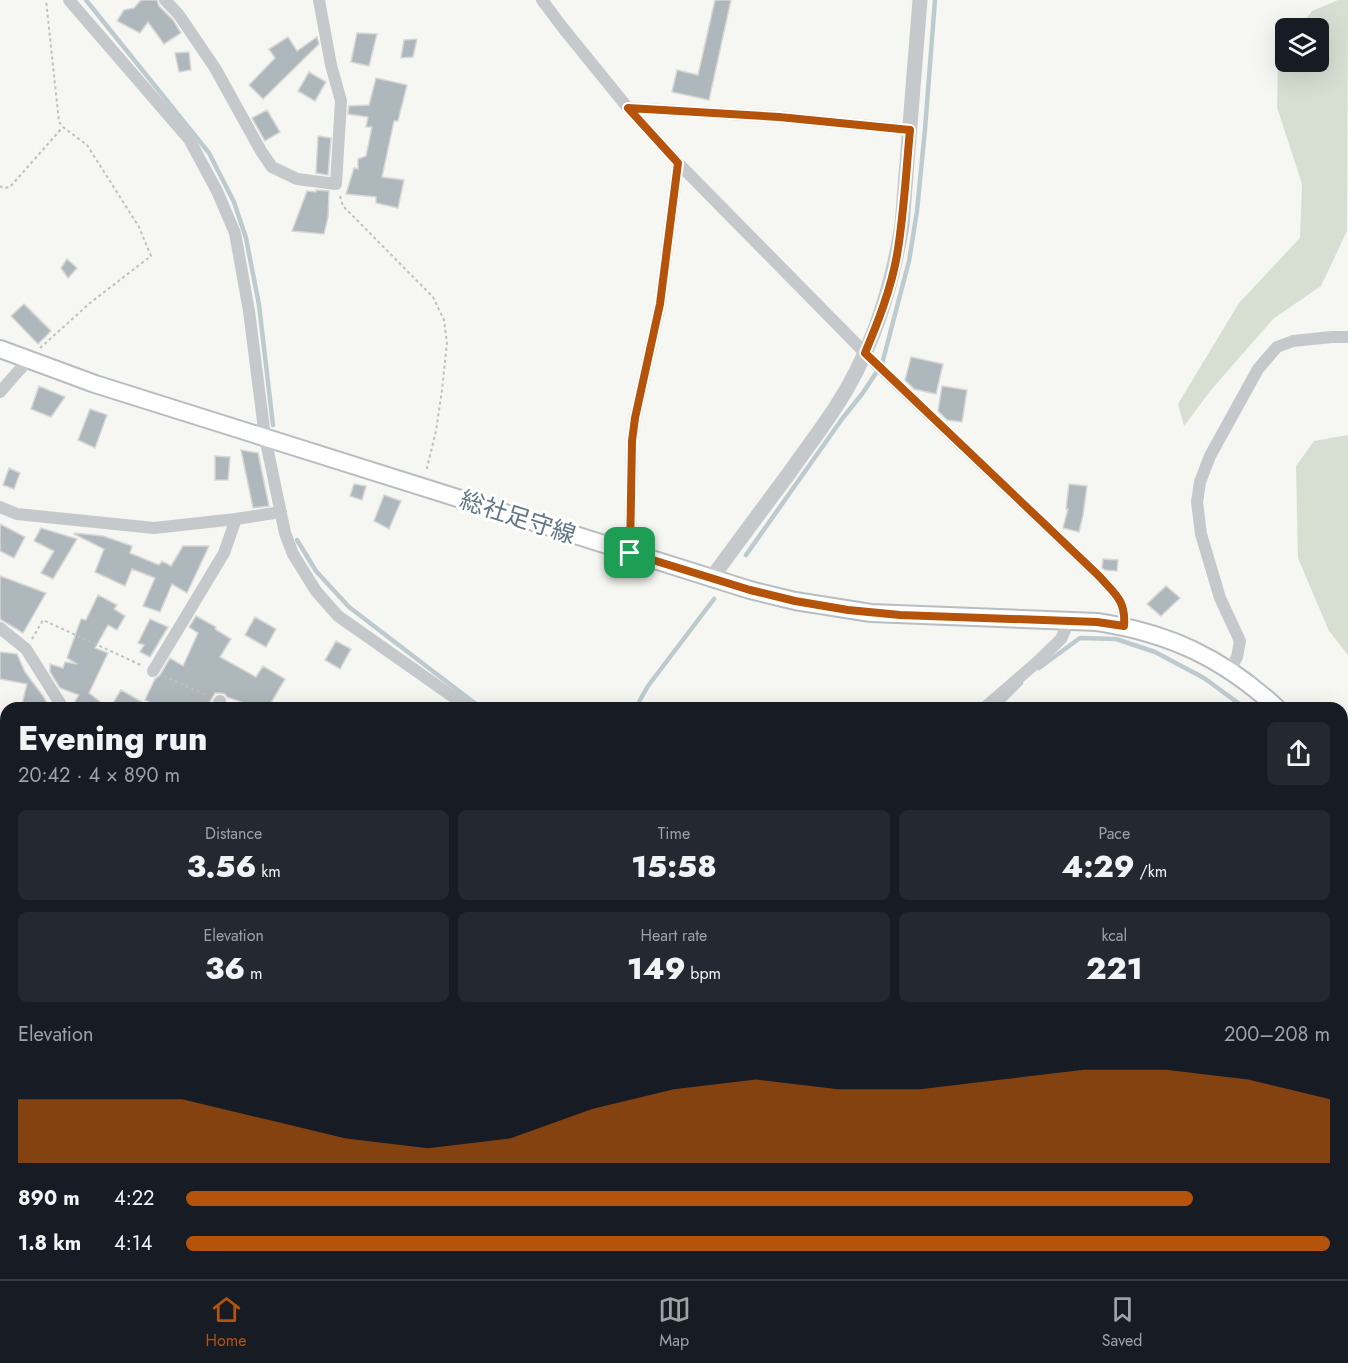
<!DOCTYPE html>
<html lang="en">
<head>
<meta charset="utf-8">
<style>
	body { margin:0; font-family:Jost,"Noto Sans JP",sans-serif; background:#242831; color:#f1f3f6; height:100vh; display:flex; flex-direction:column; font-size:22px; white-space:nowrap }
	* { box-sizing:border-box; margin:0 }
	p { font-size:20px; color:#9ea1a6 }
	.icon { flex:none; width:33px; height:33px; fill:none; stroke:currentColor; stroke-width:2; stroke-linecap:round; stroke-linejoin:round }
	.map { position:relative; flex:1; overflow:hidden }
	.details { position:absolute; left:0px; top:702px; width:1348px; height:578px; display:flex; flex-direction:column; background:#171b24; border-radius:18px 18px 0 0; box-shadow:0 6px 24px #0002 }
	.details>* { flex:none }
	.tools { position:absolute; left:1275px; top:18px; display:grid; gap:12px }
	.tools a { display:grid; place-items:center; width:54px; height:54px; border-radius:9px; background:#171b24; box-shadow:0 6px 24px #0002; font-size:30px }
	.pin { position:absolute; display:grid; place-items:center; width:51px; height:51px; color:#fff; margin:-26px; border-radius:12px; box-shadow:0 3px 9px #0006 }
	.round { display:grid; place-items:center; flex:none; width:63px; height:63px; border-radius:9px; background:#242831 }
	.headline { display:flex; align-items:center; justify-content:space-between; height:102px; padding:0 18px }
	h1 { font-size:33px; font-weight:800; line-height:45px }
	.figures { display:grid; grid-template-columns:repeat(3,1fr); gap:9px; height:102px; padding:6px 18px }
	.figures div { display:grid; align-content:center; border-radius:9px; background:#242831; text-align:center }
	.figures b { font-size:30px; font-weight:800 }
	.figures small { font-size:16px; font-weight:400 }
	.figures p { font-size:16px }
	.chart { height:168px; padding:12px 18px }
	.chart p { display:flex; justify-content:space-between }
	.chart svg { width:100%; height:108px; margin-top:6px; fill:#b45309; opacity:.7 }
	ul { padding:0 18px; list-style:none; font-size:20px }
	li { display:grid; grid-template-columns:96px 72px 1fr; align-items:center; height:45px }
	li i { height:15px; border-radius:8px; background:#b45309 }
	.tabs { display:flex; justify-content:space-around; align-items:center; height:84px; border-top:2px solid #363941; background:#171b24; font-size:16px; color:#9ea1a6 }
	.tabs a { display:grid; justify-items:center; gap:3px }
	.tabs .selected { color:#b45309 }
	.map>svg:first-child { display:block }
	.green { fill:#d7dfd3 }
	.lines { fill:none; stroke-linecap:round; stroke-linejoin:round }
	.stream { stroke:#bdcbcf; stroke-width:4.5 }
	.building { fill:#aeb7bc; stroke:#d7d7d5; stroke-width:1.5 }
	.secondary-casing { stroke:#b7bdc1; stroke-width:20 }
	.path { stroke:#bec1c3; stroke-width:2; stroke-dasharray:3 3; stroke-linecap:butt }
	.minor { stroke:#c5c9cc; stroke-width:12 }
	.tertiary { stroke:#c5c9cc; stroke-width:15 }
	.secondary { stroke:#fff; stroke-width:16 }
	.route-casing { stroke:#fff; stroke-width:12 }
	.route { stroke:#b45309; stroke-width:8 }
	.labels { text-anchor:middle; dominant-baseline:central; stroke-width:6; stroke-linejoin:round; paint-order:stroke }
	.street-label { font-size:24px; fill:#627786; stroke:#fff }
</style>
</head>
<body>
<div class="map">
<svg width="1348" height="1279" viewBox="0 0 1348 1279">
	<rect width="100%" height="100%" fill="#f6f6f2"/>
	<!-- green -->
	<path class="green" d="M1338 0H1348L1347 231 1321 286 1273 319 1211 390 1184 426 1178 404 1239 303 1300 238 1302 184 1277 107 1278 59 1285 48 1286 62H1318V28H1299L1312 11Z
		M1348 435V655L1329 631 1298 558 1296 466 1314 441Z
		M1343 880 1348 883V1255H1342Z
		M600 1274H1130L1131 1279H597Z"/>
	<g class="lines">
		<!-- stream -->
		<path class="stream" d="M86 0 209 153 234 202 246 238 259 305 273 425
			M297 540 316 571 349 607 481 708
			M746 555 842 419 862 394 882 364 909 261 917 211 925 129 935 0
			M1039 668 1080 638 1116 639 1155 652 1204 678 1245 708
			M637 708 640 700 648 686 714 599
			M996 708 1021 683
			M1342 799 1348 802
			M241 1279 244 1274
			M487 1279 490 1274"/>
	</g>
	<!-- building -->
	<path class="building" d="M141 0H157L159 6 173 20 181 33 164 44 148 22 140 33 117 21 124 10 134 8Z
		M715 0H731L709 100 672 92 677 70 698 75Z
		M357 33 377 34 369 66 351 62Z
		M288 37 297 51 317 37 319 44 263 99 249 85 275 58 269 49Z
		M417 39 413 57 401 58 404 40Z
		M189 52 191 70 179 72 175 53Z
		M309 72 326 82 315 101 298 91Z
		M376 78 407 85 398 121H394L382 177 404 180 398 208 376 203V197L346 194 354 168 358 169V159L366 156 372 127H366L368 117 348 114 349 106 369 105Z
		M267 110 280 132 265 141 252 118Z
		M318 136 331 138 328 175 316 173Z
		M316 190 329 191 328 217 324 234 292 231 307 191 316 192Z
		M67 259 77 268 68 278 61 268Z
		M24 304 51 331 38 344 11 316Z
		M911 357 943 364 936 394 914 389 905 380Z
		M39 386 65 397 51 417 31 409Z
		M942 386 967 390 962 422 947 420 938 411Z
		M90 409 107 415 95 448 78 440Z
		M241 450 258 453 269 506 253 508Z
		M215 456 230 457 228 480H215Z
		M9 468 20 473 14 489 3 485Z
		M354 484 366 486 362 500 350 496Z
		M1069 484 1087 486 1083 515 1079 532 1063 528 1068 509H1066Z
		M384 495 401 501 389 529 374 521Z
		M0 524 25 537 14 558 0 551Z
		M41 528 77 539 53 579 41 573 54 551 34 541Z
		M75 533 103 536 132 546 130 553 159 565 162 561 171 566 183 546H209L187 593 172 584 160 612 143 606 155 578 132 569 125 586 95 572 104 549 74 534Z
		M1103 559 1118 560 1117 571 1105 570 1102 568Z
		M0 576 46 593 23 633 0 619Z
		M1166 586 1180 598 1161 616 1147 604Z
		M98 595 117 605 114 609 125 616 117 630 108 625 95 648 108 653 89 693 108 708H71L79 695 60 688 50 672V664L63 668 65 662 77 664 67 658 81 619 86 620Z
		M196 616 216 627 215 629 231 639 220 657 256 677 263 666 285 679 268 708H258L227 697 225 694 221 693H215L206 708H160L145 700 155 679 160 675 170 658 183 666 198 633 189 627Z
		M255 617 276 629 266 647 245 635Z
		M150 619 168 627 150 657 140 652 144 645 138 643Z
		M336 641 351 649 340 669 325 660Z
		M0 652 17 654 25 672 43 696 50 708H21L27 684 0 679Z
		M121 690 128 694 152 708H110Z"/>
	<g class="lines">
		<defs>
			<path id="secondary" d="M0 349 95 384 750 590 795 601 871 613 1097 622C1169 633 1223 658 1277 708
				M1342 768 1348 772"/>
		</defs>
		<!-- secondary casing -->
		<use href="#secondary" class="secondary-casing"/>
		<!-- path -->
		<path class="path" d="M0 186 3 188 10 187 62 128
			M340 196 343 206 433 297 444 320 447 343 442 390 436 431 426 472
			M40 348 90 303 151 256 139 227 87 145 63 127 59 122 46 0
			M32 639 43 620 143 666
			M164 676 208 696
			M233 705 242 708"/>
		<!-- minor -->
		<path class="minor" d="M69 0 189 139 217 191 235 233 249 311 265 437 285 533 293 554 316 591 338 616 469 708
			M165 0 179 15 215 68 261 151 272 167 297 179 336 184 341 101 331 65 319 0
			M542 0 563 28 628 108 678 163 878 366 1099 576C1115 594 1126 600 1124 626
			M628 108 779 117 910 130
			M0 392 28 360
			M0 507 17 514 154 528 236 519 281 512
			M630 553 632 441 635 418 660 305 678 163
			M0 628 26 649 63 708
			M1230 670 1237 657 1240 641 1220 598 1201 534 1197 502 1200 482 1210 456 1258 369 1277 347 1293 341 1332 337H1348
			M153 671 224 553 236 519
			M216 708 220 701
			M984 708 1035 664 1061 639 1069 621
			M0 732 6 733
			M0 935 6 936
			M289 1274 291 1279
			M471 1279 474 1274"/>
		<!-- tertiary -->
		<path class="tertiary" d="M711 579C737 543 764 507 790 472 810 443 832 416 849 385 877 335 893 281 902 225L920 0"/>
		<!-- secondary -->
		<use href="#secondary" class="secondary"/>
	</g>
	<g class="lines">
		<defs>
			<path id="route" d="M628 108 779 117 910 130C906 172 904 214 897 255 891 289 878 322 865 353L1099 576C1115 594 1126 600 1124 626L1097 622 900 615 848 610 795 601 750 590 630 553 632 441 635 418 660 304 678 163Z"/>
		</defs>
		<!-- route casing -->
		<use href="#route" class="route-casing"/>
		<!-- route -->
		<use href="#route" class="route"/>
	</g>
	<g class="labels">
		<!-- street labels -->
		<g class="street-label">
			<text transform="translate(518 517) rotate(18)">総社足守線</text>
		</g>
	</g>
</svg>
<div class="tools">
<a><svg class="icon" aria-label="layers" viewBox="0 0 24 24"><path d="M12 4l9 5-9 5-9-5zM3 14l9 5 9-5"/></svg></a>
</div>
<div class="pin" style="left:630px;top:553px;background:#1e9e55"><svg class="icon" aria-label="arrive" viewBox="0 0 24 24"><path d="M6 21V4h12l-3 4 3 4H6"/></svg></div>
<section class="details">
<div class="headline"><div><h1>Evening run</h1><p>20:42 · 4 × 890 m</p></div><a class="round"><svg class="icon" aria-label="share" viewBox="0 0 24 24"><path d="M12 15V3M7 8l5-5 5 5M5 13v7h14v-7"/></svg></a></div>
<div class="figures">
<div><p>Distance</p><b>3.56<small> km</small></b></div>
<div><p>Time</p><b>15:58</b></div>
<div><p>Pace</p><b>4:29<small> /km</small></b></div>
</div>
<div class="figures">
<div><p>Elevation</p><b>36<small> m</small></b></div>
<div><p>Heart rate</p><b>149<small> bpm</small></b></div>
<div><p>kcal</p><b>221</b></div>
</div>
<div class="chart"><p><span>Elevation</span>200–208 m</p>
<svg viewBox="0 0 160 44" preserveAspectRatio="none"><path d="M0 44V18L10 18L20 18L30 26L40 34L50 38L60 34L70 22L80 14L90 10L100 14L110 14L120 10L130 6L140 6L150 10L160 18V44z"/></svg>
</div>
<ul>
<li><b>890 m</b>4:22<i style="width:88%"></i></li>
<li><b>1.8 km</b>4:14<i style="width:100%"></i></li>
</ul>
</section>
</div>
<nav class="tabs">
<a class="selected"><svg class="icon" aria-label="home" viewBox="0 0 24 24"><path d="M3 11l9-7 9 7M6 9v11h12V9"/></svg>Home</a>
<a><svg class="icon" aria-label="map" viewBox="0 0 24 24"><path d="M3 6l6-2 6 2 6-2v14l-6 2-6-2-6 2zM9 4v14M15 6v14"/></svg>Map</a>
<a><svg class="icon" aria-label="saved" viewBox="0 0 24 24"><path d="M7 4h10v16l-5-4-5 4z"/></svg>Saved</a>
</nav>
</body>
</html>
